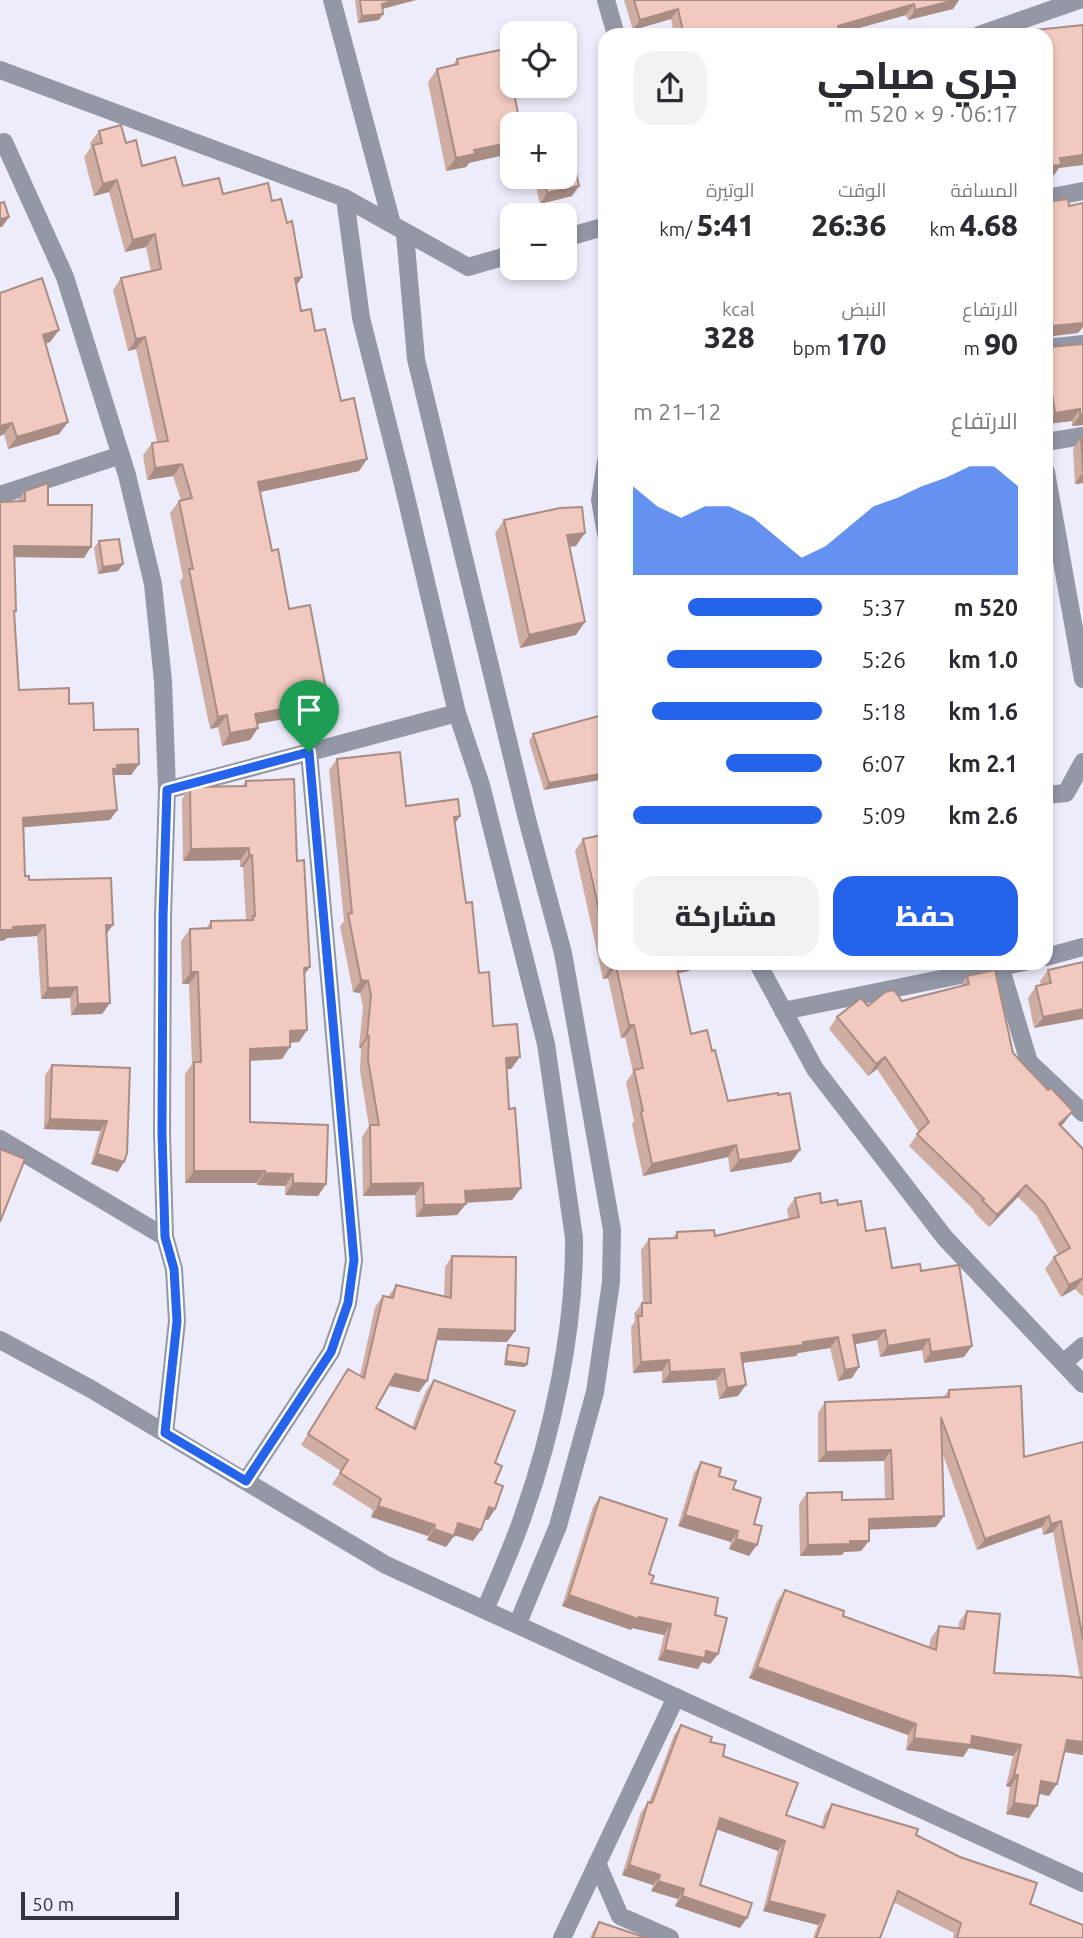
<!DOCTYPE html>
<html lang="ar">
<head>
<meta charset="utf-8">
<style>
	body { margin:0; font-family:Ubuntu,Cairo,sans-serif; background:#f2f2f3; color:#2b2b33; direction:rtl; height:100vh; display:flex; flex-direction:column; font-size:26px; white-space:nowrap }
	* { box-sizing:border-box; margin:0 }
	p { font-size:23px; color:#7c7c81 }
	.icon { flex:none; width:38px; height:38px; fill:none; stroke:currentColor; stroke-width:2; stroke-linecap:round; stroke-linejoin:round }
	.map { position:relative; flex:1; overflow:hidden; direction:ltr }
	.sheet { position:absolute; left:598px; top:28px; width:455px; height:942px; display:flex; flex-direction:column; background:#fff; border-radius:21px; box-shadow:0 4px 10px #0003; direction:rtl }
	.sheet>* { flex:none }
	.buttons { position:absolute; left:500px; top:21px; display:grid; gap:14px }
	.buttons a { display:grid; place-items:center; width:77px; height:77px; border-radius:14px; background:#fff; box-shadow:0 4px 10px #0003; font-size:35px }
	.scale { position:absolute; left:21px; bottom:18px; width:158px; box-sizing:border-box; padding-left:7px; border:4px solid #353341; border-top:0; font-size:19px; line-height:24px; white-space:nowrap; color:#353341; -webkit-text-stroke:5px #edecfa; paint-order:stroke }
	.pin { position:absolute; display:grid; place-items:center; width:60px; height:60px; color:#fff; margin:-72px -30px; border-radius:50% 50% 50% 0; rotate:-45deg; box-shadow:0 0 7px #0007 }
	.pin .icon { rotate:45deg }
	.round { display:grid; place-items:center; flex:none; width:74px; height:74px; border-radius:21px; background:#f2f2f3 }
	.overview { display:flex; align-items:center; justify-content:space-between; height:119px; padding:0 35px }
	h1 { font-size:38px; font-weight:800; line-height:52px }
	.stats { display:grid; grid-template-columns:repeat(3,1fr); gap:10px; height:119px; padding:7px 35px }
	.stats div { display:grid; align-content:center }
	.stats b { font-size:30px; font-weight:800 }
	.stats small { font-size:19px; font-weight:400 }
	.stats p { font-size:19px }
	.chart { height:196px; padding:14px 35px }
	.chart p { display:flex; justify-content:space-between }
	.chart svg { width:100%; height:126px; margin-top:7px; fill:#2563eb; opacity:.7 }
	.cta { display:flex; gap:14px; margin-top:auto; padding:14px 35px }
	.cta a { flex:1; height:80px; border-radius:21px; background:#2563eb; color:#fff; font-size:28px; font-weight:800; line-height:80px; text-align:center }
	.cta a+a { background:#f2f2f3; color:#2b2b33 }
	ul { padding:0 35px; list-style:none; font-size:23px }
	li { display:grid; grid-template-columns:112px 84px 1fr; align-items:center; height:52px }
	li i { height:18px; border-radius:9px; background:#2563eb }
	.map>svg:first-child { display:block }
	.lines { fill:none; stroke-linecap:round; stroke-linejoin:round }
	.minor { stroke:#9397a6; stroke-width:18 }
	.wall { fill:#cfada3 }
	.shaded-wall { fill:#a98d85 }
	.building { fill:#f1c9be; stroke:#a98d85; stroke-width:2 }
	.route-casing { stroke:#fff; stroke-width:14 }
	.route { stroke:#2563eb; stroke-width:9 }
</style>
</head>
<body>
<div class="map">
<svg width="1083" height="1938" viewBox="0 0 1083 1938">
	<rect width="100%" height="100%" fill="#edecfa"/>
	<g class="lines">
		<!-- minor -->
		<path class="minor" d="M332 0 392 224
			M606 0 616 35
			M979 35 1079 0
			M0 70 345 198 468 267 513 254
			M4 142 65 277 127 475 153 584 163 681 167 790 163 917 162 1133 165 1237 174 1269 177 1321 165 1433
			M345 198 361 318 402 480 457 713 481 785 546 1044 574 1238C575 1328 553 1431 523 1516 512 1548 498 1579 485 1610
			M1046 198 1083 191
			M405 234 416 359 527 819 563 953 612 1230 611 1282 595 1392 558 1526 518 1623
			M565 238 606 226
			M1046 348 1083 344
			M1046 442 1083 436
			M606 461 600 500 606 534
			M1046 472 1083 679
			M0 495 121 455
			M167 790 457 713
			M1046 795 1066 793 1083 762
			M1046 957 1083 947
			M757 962 815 1069 945 1238 1083 1384
			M1001 969 1029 1062 1083 1113
			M783 1011 1025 962
			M0 1139 165 1237
			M0 1340 91 1389 386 1565 1083 1883
			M1063 1363 1083 1346
			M246 1481 331 1352 348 1303 354 1260 309 752
			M597 1863 620 1916 670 1938
			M562 1938 676 1697"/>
	</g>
	<!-- wall -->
	<path class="wall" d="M355 0H416L383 9V14L379 20 358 23Z
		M624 0H959L953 9 908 20 906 15 840 33V35H674L671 19 633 30Z
		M457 59 519 118 469 163 466 167 446 171 428 82 437 69 453 65Z
		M99 131 126 143 142 166 183 186 223 194 272 201 302 277 296 285 301 311 315 331 341 401 367 459 359 471 260 492 272 551 289 609 328 700 320 712 257 724 258 728 250 740 222 746 218 727 210 729 180 581 183 577 170 513 179 501 181 500 173 476 147 480 143 455 152 443 157 442 136 349 128 351 113 290 121 278 151 271 146 247 125 252 109 192 94 196 84 157 91 147 90 143Z
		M520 177H565L572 196 540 204 534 178 521 181Z
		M0 293 59 330 50 342 45 344 68 422 59 434 8 449 4 434 0 436Z
		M1046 343 1050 347 1083 344V425L1072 426V421L1047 424Z
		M1081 437 1083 483 1075 484 1073 449Z
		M25 491 48 505 84 558 14 557V614L19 690 69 704 94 730 139 764 131 775H114L117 810 110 820 24 827 25 876 29 880 107 934 110 1003 102 1014 71 1015 70 998 41 999 37 936 7 938 5 940 0 941V502L17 501Z
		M504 520 576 546 569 547 576 635 520 648 495 533Z
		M99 541 118 571 98 574 94 548Z
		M606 714 544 790 529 741 533 734Z
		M337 759 406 806 460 816 455 824 466 903 479 973 493 1026 511 1069H507L509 1109 521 1188 512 1200 466 1203 457 1215 416 1217 415 1195 363 1196 362 1137 369 1126 360 1071 361 1048 359 1047 363 1007 360 993 353 992 340 926 344 921 329 770Z
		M246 781 297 861 307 1030 299 1042 290 1043 282 1059 250 1061V1122L326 1184 318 1196 285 1195V1186L257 1185V1183H185V1074L192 1064 189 984H182L181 941 190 929H206L211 921 246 920 243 867H240V860L183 861 182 799 190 787 242 786Z
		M606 834V962H695L689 971 678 973 691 1034 712 1051 728 1101 800 1150 791 1162 730 1172 728 1157 643 1176 632 1124 634 1121 626 1082 633 1072 625 1037 621 1038 608 978 603 979 575 851 583 839Z
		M1083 962 1034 1028 1028 998 1036 986 1041 985 1040 981 1048 970Z
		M967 976 1013 1053 1064 1123 1061 1126 1083 1149V1297L1075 1289 1061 1297 1045 1269 1054 1257 1058 1254 1037 1216 1018 1197 989 1227 974 1212 975 1211 909 1146 919 1132 877 1069 868 1076 829 1029 837 1017 868 1006 902 1001 961 986Z
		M52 1065 130 1068 118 1172 91 1164 100 1131 44 1129 45 1075Z
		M795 1198 838 1205 866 1231 892 1268 921 1271 964 1357 924 1363 922 1350 880 1357 877 1340 855 1344 852 1378 838 1381 830 1348 798 1353 796 1356 742 1363 738 1396 719 1399 716 1380 662 1383V1371L633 1373 631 1327 635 1321 634 1314 642 1303H643L641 1250 649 1239 672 1238 677 1232 715 1236 789 1220 787 1209Z
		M452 1256 515 1331 507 1342 436 1340 427 1381 419 1392 388 1386 376 1408 412 1427 426 1391 434 1380 495 1463V1509L488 1520 485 1519 473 1541 454 1535 446 1547 427 1540 428 1536 371 1517 373 1510 332 1484 341 1471 301 1445 348 1369 360 1376 375 1307 383 1296 388 1297 396 1285 444 1296 445 1267Z
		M508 1345 525 1367 504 1365 506 1349Z
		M949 1390 1024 1457 1083 1442V1755L1064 1752 1049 1796 1039 1794 1029 1818 1006 1814 1010 1787 1006 1786 1013 1756 969 1748 963 1757 906 1750 908 1735 749 1678 777 1601 785 1590 843 1616 929 1647 931 1638 939 1626 958 1629 959 1622 967 1611 994 1673 1080 1678 1053 1532 1043 1535 1042 1527 977 1550 942 1452 936 1527 869 1529 861 1551 844 1552 842 1555 800 1556 799 1504 807 1493 842 1500 885 1499 884 1461 818 1462V1413L825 1402 943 1397Z
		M701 1462 719 1476 733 1489 754 1524 749 1556 729 1549 731 1542 678 1526 694 1473Z
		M600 1497 649 1574 651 1583 715 1615 718 1654 710 1664 702 1662 698 1669 658 1660 664 1635 632 1628 631 1630 562 1606 593 1507Z
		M681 1725 710 1742 723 1756 786 1815 821 1827 825 1814 832 1804 916 1835 1030 1904 1083 1938H953L954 1933 893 1902 880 1938H813L818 1925 763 1911 778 1851 716 1829 700 1885 740 1928 675 1906 678 1899 651 1891 653 1885 622 1875 641 1812 649 1802 674 1735Z
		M599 1922 647 1938H590L593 1931Z"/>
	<!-- shaded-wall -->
	<path class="shaded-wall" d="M396 0H416L377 10 382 4Z
		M956 0H959L953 9 908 20 915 10Z
		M914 4 906 15 834 35 838 26Z
		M678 9 671 19 633 30 640 20Z
		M383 14 379 20 358 23 362 16Z
		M513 142V153L469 163 466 167 446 171 456 158 474 150Z
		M1083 155V165L1059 168 1054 175 1046 176V166L1060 158Z
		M524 177H534L521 181Z
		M117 180 109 192 94 196 103 184Z
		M579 186 572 196 540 204 547 193Z
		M9 217 2 227H0V219Z
		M155 234 146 247 125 252 133 240Z
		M302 277 294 289 295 278Z
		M1083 317V327L1078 333 1046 337V328Z
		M59 330 50 342 34 347 43 335Z
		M145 337 136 349 128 351 136 339Z
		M1080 409 1072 421 1047 424 1055 413Z
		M1083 414V425L1072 426 1080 415Z
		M68 422 59 434 8 449 17 437Z
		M12 423 4 434 0 436V426Z
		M367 459 359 471 250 494 258 482Z
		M182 464 173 476 147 480 155 468Z
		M1083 472V483L1075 484Z
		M585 533 576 546 558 548 567 535Z
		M14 546 91 547 84 558 7 557Z
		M123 564 118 571 98 574 103 567Z
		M585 622 576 635 520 648 529 635Z
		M328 700 320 712 246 726 255 714Z
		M227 715 218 727 210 729 218 717Z
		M258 728 250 740 222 746 230 733Z
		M139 764 131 775H112L106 779 117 765Z
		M606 773V779L544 790 549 783Z
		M117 810 110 820 16 828 23 818Z
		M460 816 452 827 454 817Z
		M249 848 240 860 183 861 191 849Z
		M249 855H252L243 867H240Z
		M45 925 37 936 7 938 5 940 0 941V930L13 927Z
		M106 925H113L105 936Z
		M681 962H695L689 971 667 976 676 964Z
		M616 966 608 978 603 979 611 967Z
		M310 967 301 979 304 968Z
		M191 972H198L189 984H182Z
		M361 980 368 981 360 993 353 992Z
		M77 987 70 998 41 999 48 988Z
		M110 1003 102 1014 71 1015 78 1004Z
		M1083 1009V1019L1034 1028 1043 1017Z
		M629 1025H634L625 1037 621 1038Z
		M307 1030 299 1042 281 1043 290 1031Z
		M367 1036H369L361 1048 359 1047Z
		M290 1047 282 1059 242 1061 250 1049Z
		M520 1057 511 1069 498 1070 506 1058Z
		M885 1057 877 1069 868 1076 876 1064Z
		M1073 1111 1064 1123 1050 1136 1059 1124Z
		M50 1119 107 1121 100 1131 44 1129Z
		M736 1145 728 1157 643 1176 652 1164Z
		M800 1150 791 1162 730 1172 739 1160Z
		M97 1154 124 1162 118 1172 91 1164Z
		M194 1171H265L257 1183H185Z
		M265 1173 293 1174 285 1186 257 1185Z
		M293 1183 326 1184 318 1196 285 1195Z
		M423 1183 415 1195 363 1196 371 1184Z
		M1026 1185 1018 1197 989 1227 997 1215Z
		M521 1188 512 1200 457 1203 465 1191Z
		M466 1204 457 1215 416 1217 424 1205Z
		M1083 1278 1075 1289 1061 1297 1069 1285Z
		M439 1329 515 1331 507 1342 431 1340Z
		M885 1330 877 1340 846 1346 853 1335Z
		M838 1337 830 1348 798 1353 796 1356 733 1364 741 1353Z
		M929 1339 922 1350 880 1357 888 1346Z
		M972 1346 964 1357 924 1363 931 1352Z
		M669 1360 662 1371 633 1373 641 1362Z
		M506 1361 527 1364 525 1367 504 1365Z
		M859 1367 852 1378 838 1381 845 1370Z
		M724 1369 716 1380 662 1383 670 1372Z
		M395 1374 427 1381 419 1392 387 1385Z
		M746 1385 738 1396 719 1399 727 1388Z
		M891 1450 884 1461 818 1462 826 1452Z
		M378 1506 435 1525 428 1536 371 1517Z
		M489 1507 495 1509 488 1520 481 1518Z
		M685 1515 738 1531 731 1542 678 1526Z
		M944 1516 936 1527 861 1530 869 1519Z
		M1049 1516 1042 1527 977 1550 985 1539Z
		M1061 1521 1053 1532 1043 1535 1051 1524Z
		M458 1523 481 1530 473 1541 451 1534Z
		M434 1529 454 1536 446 1547 427 1540Z
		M736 1539 757 1545 749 1556 729 1549Z
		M850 1541H869L861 1551 844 1552 842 1555 800 1556 808 1545Z
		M569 1595 639 1617 671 1624 664 1635 632 1628 631 1630 562 1606Z
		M665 1650 706 1651 718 1654 710 1664 702 1662 698 1669 658 1660Z
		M757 1667 916 1724 908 1735 749 1678Z
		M972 1736 1021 1745 1013 1756 969 1748 963 1757 906 1750 914 1738Z
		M1067 1740 1083 1742V1755L1059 1751Z
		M1014 1775H1018L1010 1787 1006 1786Z
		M1041 1781 1057 1784 1049 1796 1033 1792Z
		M1014 1803 1037 1806 1029 1818 1006 1814Z
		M720 1818 785 1841 778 1851 713 1828Z
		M629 1865 660 1875 653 1885 622 1875Z
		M658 1881 684 1889 678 1899 651 1891Z
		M682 1896 747 1918 740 1928 675 1906Z
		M769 1901 825 1915 818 1925 763 1911Z"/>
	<!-- building -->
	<path class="building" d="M360 0H396L382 4 383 14 362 16Z
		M634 0H956L915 10 914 4 838 26 840 35H684L678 9 640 20Z
		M1083 25V155L1060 158 1061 165 1046 166V35H1015V32Z
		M505 49 519 118 523 117 525 124H513V142L474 150 475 154 456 158 437 69 458 64 457 59Z
		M121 125 126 143 136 140 142 166 175 157 183 186 219 178 223 194 268 183 272 201 281 199 287 223 292 221 302 277 295 278 301 311 311 309 315 331 325 329 341 401 354 398 367 459 258 482 272 551 278 549 289 609 310 605 328 700 255 714 258 728 230 733 227 715 218 717 189 569H193L179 501 192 498 182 464 155 468 152 443 168 441 145 337 136 339 121 278 161 269 155 234 133 240 117 180 103 184 93 145 102 143 99 131Z
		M568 136 579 186 547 193 543 177H565V137Z
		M1068 199 1069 206 1083 203V323L1052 326 1046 328V202Z
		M4 202 9 217 0 219V203Z
		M42 278 59 330 43 335 68 422 17 437 12 423 0 426V293Z
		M1046 343 1050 347 1083 344V414L1080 415V409L1055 413 1046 357Z
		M1081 437H1083V472Z
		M48 483V505H92L91 547 14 546 16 611H14L19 690 69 688V704L93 703 94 730 138 729 139 764 117 765 118 768 113 769 117 810 23 818 25 876H29V880L111 878 113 925H106L110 1003 78 1004 77 987 48 988 45 925 13 927V930H0V502L25 501V491Z
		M582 507 585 533 567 535 585 622 529 635 504 520 560 508Z
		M119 539 123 564 103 567 99 541Z
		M606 714V773L549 783 533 734Z
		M400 752 406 806 458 799 460 816 454 817 466 903 472 902 479 973 489 972 493 1026 517 1024 520 1057 506 1058 509 1109 515 1108 521 1188 465 1191 466 1204 424 1205 423 1183 371 1184 370 1125H379L368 1060 369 1036H367L371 995 368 981 361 980 348 914 352 913 337 759Z
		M294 779 297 861 304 860 310 967 304 968 307 1030 290 1031V1047L250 1049V1122L328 1125 326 1184 293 1183V1174L265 1173V1171H194V1062H201L198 972H191L190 929 211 928V921L253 920V916H255L252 855H249V848L191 849 190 787 246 786V781Z
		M606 834V941L583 839Z
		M610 962H681L676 964 691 1034 707 1030 712 1051 715 1050 728 1101 778 1093V1095L790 1093 800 1150 739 1160 736 1145 652 1164 641 1112 643 1111 634 1070 643 1068 634 1025H629L616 966 611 967Z
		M1083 962V1009L1043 1017 1036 986 1051 983 1048 970Z
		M995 970 1013 1053 1048 1090 1051 1088 1073 1111 1059 1124 1083 1149V1278L1069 1285 1054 1257 1070 1248 1045 1204 1026 1185 997 1215 982 1200 984 1199 917 1134 929 1122 885 1057 876 1064 837 1017 861 998 868 1006 885 992 894 990 902 1001 969 984 967 976Z
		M52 1065 130 1068 127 1153 124 1162 97 1154 107 1121 50 1119Z
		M0 1149 25 1159 0 1222Z
		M820 1193 821 1203 837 1200 838 1205 861 1201 866 1231 885 1228 892 1268 920 1264 921 1271 959 1265 972 1346 931 1352 929 1339 888 1346 885 1330 853 1335 859 1367 845 1370 838 1337 803 1342V1345L741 1353 746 1385 727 1388 724 1369 670 1372 669 1360 641 1362 638 1316H642V1303H651L649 1239 677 1238V1232L714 1230 715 1236 799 1217 795 1198Z
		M452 1256 516 1257 515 1331 439 1329 427 1381 395 1374 376 1408 415 1429 434 1380 515 1411 495 1463 502 1466 495 1483 503 1486 495 1509 489 1507 481 1530 458 1523 454 1536 434 1529 435 1525 378 1506 381 1499 340 1473 348 1460 308 1434 348 1369 364 1378 383 1296 393 1298 396 1285 451 1298Z
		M508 1345 529 1348 527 1364 506 1361Z
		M1021 1386 1024 1457 1083 1442V1640L1061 1521 1051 1524 1049 1516 985 1539 941 1417 944 1516 869 1519V1541H850V1544L808 1545 807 1493 842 1492V1500L893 1499 891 1450 826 1452 825 1402 949 1397V1390Z
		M701 1462 721 1468 719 1476 736 1481 733 1489 761 1498 754 1524 762 1526 757 1545 736 1539 738 1531 685 1515Z
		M600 1497 667 1519 649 1574 654 1576 651 1583 718 1598 715 1615 727 1618 718 1654 706 1651 705 1658 665 1650 671 1624 639 1617 638 1619 569 1595Z
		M785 1590 844 1611 843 1616 936 1650 939 1626 964 1629 967 1611 1000 1614 994 1673 1066 1676 1083 1678V1742L1067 1740 1057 1784 1041 1781 1037 1806 1014 1803 1018 1775H1014L1021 1745 972 1736 971 1745 914 1738 916 1724 757 1667Z
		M681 1725 712 1737 710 1742 725 1745 723 1756 798 1783 786 1815 824 1828 832 1804 918 1829 916 1835 960 1857 1037 1883 1030 1904 1083 1925V1938H957L961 1923 898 1891 880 1938H816L825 1915 769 1901 785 1841 720 1818 700 1885 752 1903 747 1918 682 1896 684 1889 658 1881 660 1875 629 1865 648 1802 652 1803Z
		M599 1922 647 1938H593Z"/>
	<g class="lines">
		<defs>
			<path id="route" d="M309 752 354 1260 348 1303 331 1352 246 1481 165 1433 177 1321 174 1269 165 1237 162 1133 163 917 167 790Z"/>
		</defs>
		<!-- route casing -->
		<use href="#route" class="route-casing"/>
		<!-- route -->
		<use href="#route" class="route"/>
	</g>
</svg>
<div class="buttons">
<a><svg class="icon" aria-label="locate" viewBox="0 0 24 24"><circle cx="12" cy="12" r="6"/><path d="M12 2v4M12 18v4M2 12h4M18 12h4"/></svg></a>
<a>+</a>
<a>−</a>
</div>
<div class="scale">50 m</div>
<div class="pin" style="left:309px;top:752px;background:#1e9e55"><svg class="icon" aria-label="arrive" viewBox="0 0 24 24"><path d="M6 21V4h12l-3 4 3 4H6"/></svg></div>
<section class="sheet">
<div class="overview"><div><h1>جري صباحي</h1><p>06:17 · 9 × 520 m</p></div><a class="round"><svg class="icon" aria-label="share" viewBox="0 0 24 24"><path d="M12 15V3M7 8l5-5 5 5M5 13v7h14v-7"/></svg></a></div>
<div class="stats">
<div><p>المسافة</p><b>4.68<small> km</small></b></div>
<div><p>الوقت</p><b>26:36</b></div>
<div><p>الوتيرة</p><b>5:41<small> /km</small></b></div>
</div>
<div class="stats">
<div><p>الارتفاع</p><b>90<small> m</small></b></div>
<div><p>النبض</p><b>170<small> bpm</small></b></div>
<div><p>kcal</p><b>328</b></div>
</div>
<div class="chart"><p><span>الارتفاع</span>12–21 m</p>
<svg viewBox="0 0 160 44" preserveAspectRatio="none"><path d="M0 44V13L10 20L20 24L30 20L40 20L50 24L60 31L70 38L80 34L90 27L100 20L110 17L120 13L130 10L140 6L150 6L160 13V44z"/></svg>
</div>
<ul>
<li><b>520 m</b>5:37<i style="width:71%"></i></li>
<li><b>1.0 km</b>5:26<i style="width:82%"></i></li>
<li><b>1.6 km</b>5:18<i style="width:90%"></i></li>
<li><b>2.1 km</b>6:07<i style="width:51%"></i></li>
<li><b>2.6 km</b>5:09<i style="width:100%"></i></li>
</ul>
<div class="cta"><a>حفظ</a><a>مشاركة</a></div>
</section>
</div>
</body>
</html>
